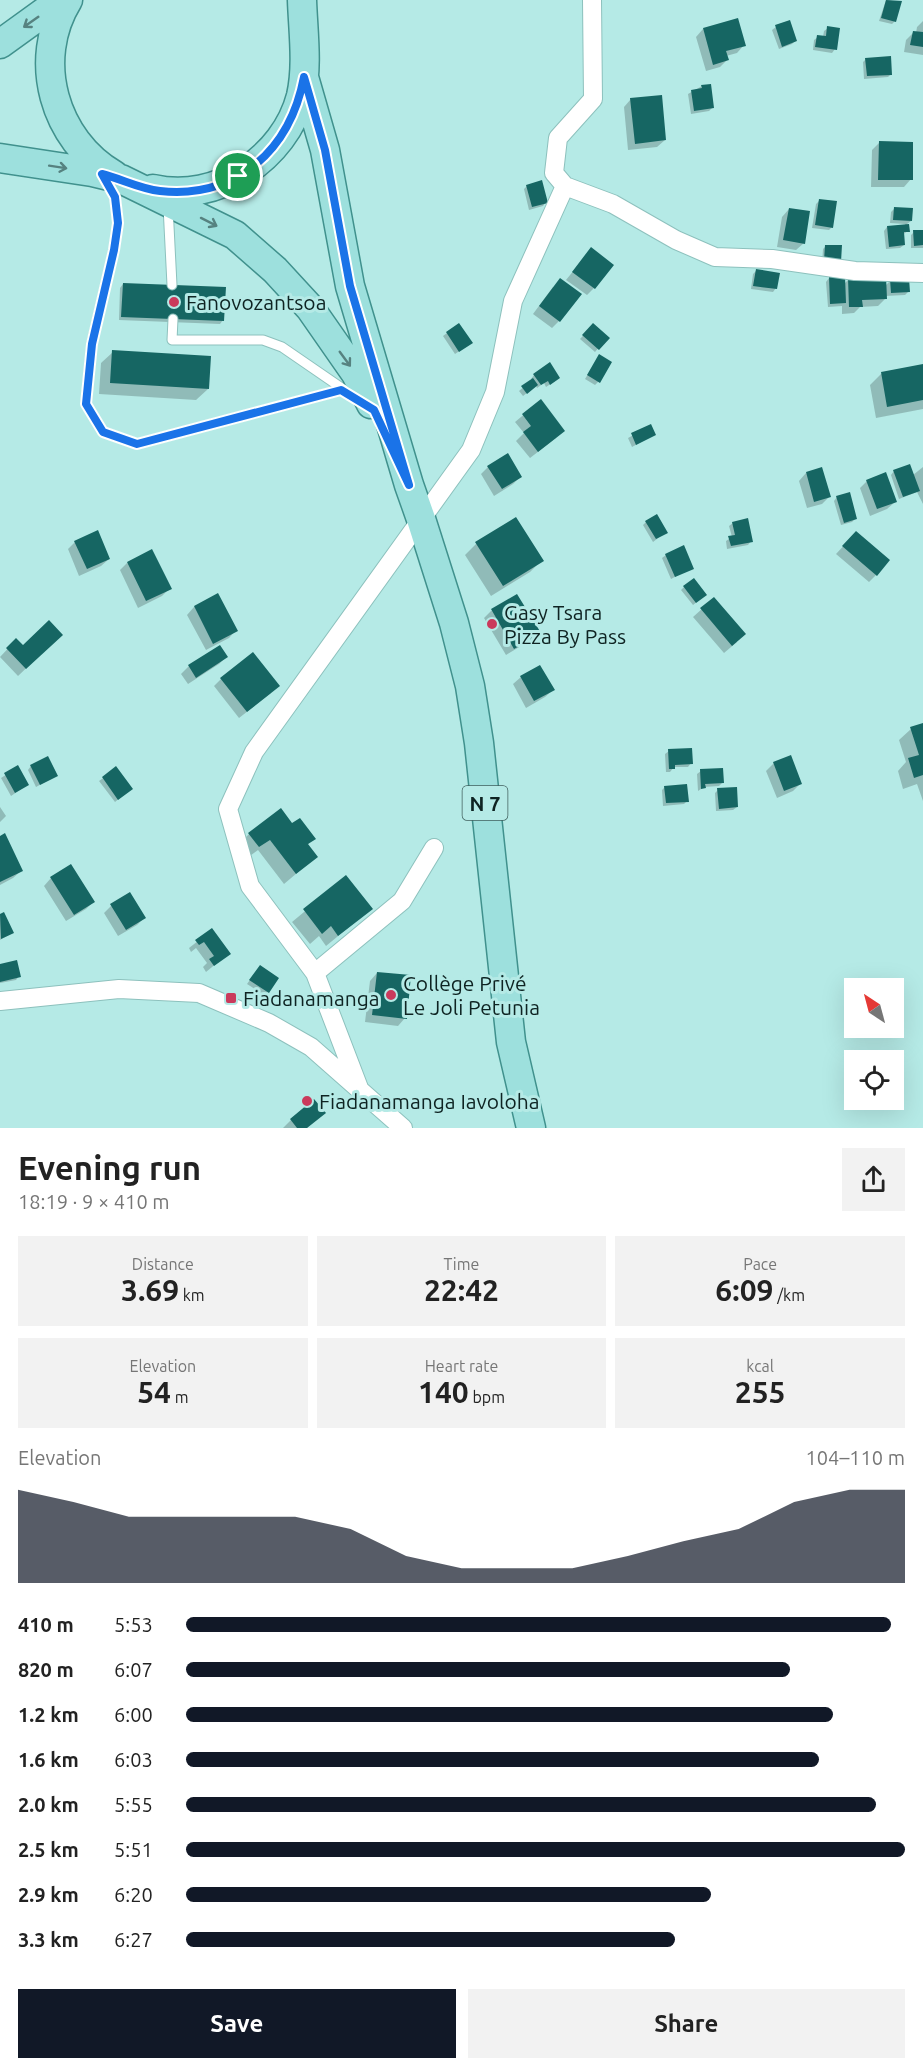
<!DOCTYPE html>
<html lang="en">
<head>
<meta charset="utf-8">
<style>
	body { margin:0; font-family:Ubuntu,sans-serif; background:#f2f2f2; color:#222; height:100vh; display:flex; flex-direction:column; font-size:22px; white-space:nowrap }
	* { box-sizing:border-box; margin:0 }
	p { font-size:20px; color:#767676 }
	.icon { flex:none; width:33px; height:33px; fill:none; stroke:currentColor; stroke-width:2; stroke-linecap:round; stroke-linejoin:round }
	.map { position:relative; height:1128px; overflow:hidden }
	.drawer { display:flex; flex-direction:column; background:#fff; flex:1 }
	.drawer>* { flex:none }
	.needle { width:39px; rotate:324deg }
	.controls { position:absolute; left:844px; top:978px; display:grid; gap:12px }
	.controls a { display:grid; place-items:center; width:60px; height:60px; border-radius:0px; background:#fff; box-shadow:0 6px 24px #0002; font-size:30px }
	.pin { position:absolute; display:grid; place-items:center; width:51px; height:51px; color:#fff; margin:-26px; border:3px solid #fff; border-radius:50%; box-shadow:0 2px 6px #0007 }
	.round { display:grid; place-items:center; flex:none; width:63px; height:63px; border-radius:0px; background:#f2f2f2 }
	.overview { display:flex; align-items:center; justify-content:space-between; height:102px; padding:0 18px }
	h1 { font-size:33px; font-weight:600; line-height:45px }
	.figures { display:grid; grid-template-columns:repeat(3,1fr); gap:9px; height:102px; padding:6px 18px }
	.figures div { display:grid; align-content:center; border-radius:0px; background:#f2f2f2; text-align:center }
	.figures b { font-size:30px; font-weight:600 }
	.figures small { font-size:16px; font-weight:400 }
	.figures p { font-size:16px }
	.chart { height:168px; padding:12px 18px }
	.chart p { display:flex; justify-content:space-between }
	.chart svg { width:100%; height:108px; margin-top:6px; fill:#111827; opacity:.7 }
	.primary-button { display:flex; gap:12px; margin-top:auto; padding:12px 18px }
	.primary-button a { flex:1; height:69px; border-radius:0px; background:#111827; color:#fff; font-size:24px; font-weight:600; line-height:69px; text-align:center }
	.primary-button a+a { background:#f2f2f2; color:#222 }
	ul { padding:0 18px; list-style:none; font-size:20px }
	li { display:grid; grid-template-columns:96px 72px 1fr; align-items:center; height:45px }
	li i { height:15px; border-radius:8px; background:#111827 }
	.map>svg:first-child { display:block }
	.shadow { fill:#0003 }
	.building { fill:#166663 }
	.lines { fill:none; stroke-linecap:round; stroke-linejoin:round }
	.lane-casing { stroke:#8dc1bd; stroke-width:11 }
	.street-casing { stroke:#8dc1bd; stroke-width:20 }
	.primary-casing { stroke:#40918d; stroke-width:31 }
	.lane { stroke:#fff; stroke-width:9 }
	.street { stroke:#fff; stroke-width:18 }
	.primary { stroke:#9de0dd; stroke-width:28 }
	.oneway { stroke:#568280 }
	.route-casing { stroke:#fff; stroke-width:12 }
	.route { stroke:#1a73e8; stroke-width:8 }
	.poi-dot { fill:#ca3a5c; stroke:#b5eae6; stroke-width:2 }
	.labels { text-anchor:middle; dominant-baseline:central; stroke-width:6; stroke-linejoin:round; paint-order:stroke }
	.shield { fill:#b5eae6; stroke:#405f5d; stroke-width:1.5 }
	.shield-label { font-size:20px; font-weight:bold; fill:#0e2322 }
	.poi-label { font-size:21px; fill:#0e2322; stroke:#b5eae6; text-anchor:start }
</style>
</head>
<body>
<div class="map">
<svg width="923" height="1128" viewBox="0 0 923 1128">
	<rect width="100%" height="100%" fill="#b5eae6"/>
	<!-- shadow -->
	<path class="shadow" d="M886 0 900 2 895 21 892 24 879 21Z
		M923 21V55L904 52 906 40 914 32 916 33 917 27Z
		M776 27 795 41 792 44 779 49 772 30Z
		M828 28 835 49 832 53 813 50 814 40 818 37H823L824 31Z
		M703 29 744 45 737 53 726 56 727 60 720 67 706 71 696 37Z
		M866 59 891 74 888 77 864 79 863 62Z
		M702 86 712 108 709 111 691 114 688 94Z
		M631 99 665 140 657 147 628 150 624 107Z
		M879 143 911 179 904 187H871L872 150Z
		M527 186 546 202 543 206 529 210 524 189Z
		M819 201 832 227 829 230 812 228 816 204Z
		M895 208 911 221 907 224 908 231 902 235 904 245 900 248 886 249 884 231 887 227 905 226V224L890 223 891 212Z
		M789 209 804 243 796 250 777 247 782 217Z
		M914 232H923V248H911V235Z
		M826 246 840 247 822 264 823 249Z
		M591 249 594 288 587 295 566 280Z
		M756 271 776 288 773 292 751 289 753 274Z
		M829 278 844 284 849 279 885 286 891 280 908 292 905 295 885 296V299L878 306 860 307 854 313 842 314V306L828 307 826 282Z
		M123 284 223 320 220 324 119 320 120 288Z
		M553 287 559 321 552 328 533 314Z
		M593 325 607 338 595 352 580 339Z
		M447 333 467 346 455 354 443 336Z
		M113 352 208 389 196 400 99 394 101 363Z
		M599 356 598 382 595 385 585 379Z
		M549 364 555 381 546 387 544 383 537 388 536 386 523 396 519 391 532 380 531 379 534 375Z
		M923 366V409L876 418 870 385 881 374Z
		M540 401 556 438 530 458 516 441 524 433 515 422Z
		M650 426 654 435 632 447 628 438Z
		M488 467 520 477 513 484 494 496 481 474Z
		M923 467V504L917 492 899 499 891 475 894 471 913 475Z
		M806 473 829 497 822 504 807 508 799 481Z
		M867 481 895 502 887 509 870 516 860 488Z
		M837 497 856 518 852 522 841 525 834 501Z
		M646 522 666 532 653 542 643 525Z
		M733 523 751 541 748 545 727 549 726 541 732 537 729 526Z
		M849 540 876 575 869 582 836 554Z
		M75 542 109 559 101 566 79 576 68 549Z
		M476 544 542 560 530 572 491 596 465 555Z
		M666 555 692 568 671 579 662 558Z
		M127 563 170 588 162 596 138 608 120 570Z
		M684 587 702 598 693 605 681 590Z
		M217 595 236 630 229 638 206 650 187 615 194 607Z
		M517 596 539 633 531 640 506 655 484 618 491 611Z
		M713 599 737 642 724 653 693 617Z
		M61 635 18 676 0 657 16 640 23 647Z
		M219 647 226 657 219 664 188 684 181 674 189 666Z
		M521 677 553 690 545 697 526 708 513 684Z
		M221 679 271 693 239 718 214 686Z
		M923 725V801L917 784 903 789 898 771 906 762 899 740 911 729Z
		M669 751 691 763 688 767H674L670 772H666L665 754Z
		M774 763 800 784 793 791 777 798 766 771Z
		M31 766 56 776 36 787 28 770Z
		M18 767 27 785 11 796 1 778Z
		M116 769 127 792 115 802 99 781Z
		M701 771 722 783 719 786 704 787 698 791 697 774Z
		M665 787 687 801 684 804 663 806 662 790Z
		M718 790 737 807 733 810 716 811 715 793Z
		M0 807 6 816 0 822Z
		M249 834 314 838 307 845 316 857 284 884 258 850 247 858 238 845Z
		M0 837 21 871 13 878 0 885Z
		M346 877 371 909 326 946 319 936 310 944 292 922Z
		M51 878 93 902 86 909 66 921 44 886Z
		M111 906 144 918 137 925 118 936 104 913Z
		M3 914 12 933 0 940V915Z
		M212 930 229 953 206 972 203 967 207 963 196 948 191 952 189 948Z
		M0 965 19 976 16 980 0 983Z
		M257 970 268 992 264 995 247 984Z
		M377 973 405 1018 398 1026 365 1022 370 981Z
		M314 1101 307 1128H283L291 1120Z"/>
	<!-- building -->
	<path class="building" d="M886 0 902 1 896 22 881 18Z
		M738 18 746 46 726 51 729 60 713 65 703 28Z
		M790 20 797 41 782 47 775 25Z
		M827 26 840 28 837 50 815 47 817 35 826 36Z
		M913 31 923 32V47L910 45Z
		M891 56 892 75 867 76 865 58Z
		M711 84 714 108 694 111 691 90 702 88 701 85Z
		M662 95 666 140 635 144 630 98Z
		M879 141 913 142V180H878Z
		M542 180 548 203 532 207 526 185Z
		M819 199 837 201 833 228 815 225Z
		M894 207 913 208 912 221 893 220Z
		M789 208 810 211 805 244 783 240Z
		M909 224 910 232H904L905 245 889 247 887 226Z
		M913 230H923V245L914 246Z
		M825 245H842L841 262 824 261Z
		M591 247 614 265 595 289 572 272Z
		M756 269 780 273 777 289 753 286Z
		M845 276 846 303 830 304 829 277Z
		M886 276 887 299 862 300 863 307H849L848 278Z
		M560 278 582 294 560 322 539 306Z
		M909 278 910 292 891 293 890 279Z
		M123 283 226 287 224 321 121 317Z
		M459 323 473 343 459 352 446 332Z
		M593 323 610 338 599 350 582 335Z
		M112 350 211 356 209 389 110 383Z
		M599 354 612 362 600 383 587 375Z
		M550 362 560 378 550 385 548 381 541 385 533 374Z
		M923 364V400L887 407 881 372Z
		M533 378 538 385 527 394 521 386Z
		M541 399 565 431 538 452 523 432 531 426 522 414Z
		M651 424 656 435 636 445 631 433Z
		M508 453 522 477 502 489 487 466Z
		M910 464 920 491 903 497 893 470Z
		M822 467 831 497 814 502 806 472Z
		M886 472 897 502 877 509 866 480Z
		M850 492 857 519 844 523 836 496Z
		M657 514 668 533 656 539 645 521Z
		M516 517 544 561 503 586 475 542Z
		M748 518 753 542 731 546 728 536 735 535 732 522Z
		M98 530 110 559 87 569 74 541Z
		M856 531 890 560 877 576 842 546Z
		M684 545 694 569 675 577 665 554Z
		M152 549 172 589 146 601 127 562Z
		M694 578 707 595 696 603 683 586Z
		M218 593 238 631 213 644 194 606Z
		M517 594 541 633 514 649 491 609Z
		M714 597 746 634 732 646 700 608Z
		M49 620 63 635 26 669 6 648 16 638 23 645Z
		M220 645 228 657 196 678 188 665Z
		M253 652 280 686 247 712 220 678Z
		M540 665 555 690 534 701 520 676Z
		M923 723V775L914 778 908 758 919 755 910 727Z
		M692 748 693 764 675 765V769H669L668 749Z
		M791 755 802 784 784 791 773 762Z
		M48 756 58 776 40 785 30 765Z
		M18 765 29 785 15 793 4 773Z
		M116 766 133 789 118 800 102 777Z
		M723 768 724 783 705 784 706 788 701 789 700 769Z
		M687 784 689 802 666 803 664 786Z
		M737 787 738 807 719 809 717 788Z
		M281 808 292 823 300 818 316 839 308 844 318 857 296 874 270 840 259 847 248 833Z
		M5 833 23 871 0 882V836Z
		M71 864 95 902 74 915 50 877Z
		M346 875 373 909 338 936 331 926 322 934 303 909Z
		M130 892 146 918 126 930 110 904Z
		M4 912 14 933 1 939 0 914Z
		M212 928 231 954 214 966 209 959 214 956 204 942 199 945 195 940Z
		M17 960 21 977 0 982V964Z
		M260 965 279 978 269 993 249 980Z
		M377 972 411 975 407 1019 372 1015Z
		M314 1099 326 1113 307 1128H297L290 1119Z"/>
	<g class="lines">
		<defs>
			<path id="lane" d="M107 182 115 197 118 223 114 250 92 343 86 404 103 432 137 444 341 390
				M168 206 172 285
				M173 319 172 340H263L282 347 362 402"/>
			<path id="street" d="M565 186 554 173 558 138 593 99 592 0
				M315 973 402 901 434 848
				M0 1001 119 989 199 993 269 1023 311 1047 403 1128
				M359 1088 315 973 250 886 228 809 254 752 471 450 495 392 513 301 565 186 613 204 676 240 715 257 772 259 855 271 923 273"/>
			<path id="primary" d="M68 0C31 60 54 140 114 175
				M0 44 61 0
				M304 77 325 150 350 286 409 485 421 519 454 623 470 686 479 743 511 1042 531 1128
				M0 158 92 172 121 179 235 235 275 270 310 308 356 374 371 404
				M153 189C217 204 285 158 301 96 308 65 303 31 302 0"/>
		</defs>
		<!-- lane casing -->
		<use href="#lane" class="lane-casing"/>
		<!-- street casing -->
		<use href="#street" class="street-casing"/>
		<!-- primary casing -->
		<use href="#primary" class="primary-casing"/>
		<!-- lane -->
		<use href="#lane" class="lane"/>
		<!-- street -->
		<use href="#street" class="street"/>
		<!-- primary -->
		<use href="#primary" class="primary"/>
	</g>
	<!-- one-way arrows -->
	<defs><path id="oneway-shaft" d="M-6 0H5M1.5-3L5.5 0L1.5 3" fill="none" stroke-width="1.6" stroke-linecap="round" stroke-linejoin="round" transform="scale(1.5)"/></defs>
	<g class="oneway">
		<use href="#oneway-shaft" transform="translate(31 22) rotate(145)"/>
		<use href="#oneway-shaft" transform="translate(58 167) rotate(9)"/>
		<use href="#oneway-shaft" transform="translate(209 222) rotate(27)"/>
		<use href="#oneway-shaft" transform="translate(345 359) rotate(54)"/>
	</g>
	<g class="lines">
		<defs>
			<path id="route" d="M304 77 325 150 350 286 409 485 374 410 341 390 137 444 103 432 86 404 92 344 114 250 118 223 115 197 102 174C122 179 140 189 160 191 237 199 290 150 304 77Z"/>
		</defs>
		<!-- route casing -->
		<use href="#route" class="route-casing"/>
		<!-- route -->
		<use href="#route" class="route"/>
	</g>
	<!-- markers -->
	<g class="poi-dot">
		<circle cx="174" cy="302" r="6"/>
		<circle cx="492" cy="624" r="6"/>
		<circle cx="391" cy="995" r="6"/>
		<rect x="225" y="992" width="12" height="12" rx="3"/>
		<circle cx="307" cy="1101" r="6"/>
	</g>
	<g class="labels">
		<!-- shield labels -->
		<rect class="shield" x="462.5" y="786" width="45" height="34" rx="4.5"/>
		<g class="shield-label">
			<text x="485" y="803">N 7</text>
		</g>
		<!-- poi labels -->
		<g class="poi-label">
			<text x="186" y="302">Fanovozantsoa</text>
			<text x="504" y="612">Gasy Tsara<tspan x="504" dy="24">Pizza By Pass</tspan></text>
			<text x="403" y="983">Collège Privé<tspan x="403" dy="24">Le Joli Petunia</tspan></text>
			<text x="243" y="998">Fiadanamanga</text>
			<text x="319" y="1101">Fiadanamanga Iavoloha</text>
		</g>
	</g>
</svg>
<div class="controls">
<a><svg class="needle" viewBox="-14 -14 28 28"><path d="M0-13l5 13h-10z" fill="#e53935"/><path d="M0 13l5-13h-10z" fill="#767676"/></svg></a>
<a><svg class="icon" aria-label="locate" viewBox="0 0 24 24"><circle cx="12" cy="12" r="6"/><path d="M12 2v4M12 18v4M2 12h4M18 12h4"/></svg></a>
</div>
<div class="pin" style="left:238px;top:176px;background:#1e9e55"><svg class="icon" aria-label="arrive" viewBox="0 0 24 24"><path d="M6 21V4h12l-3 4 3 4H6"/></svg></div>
</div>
<section class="drawer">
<div class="overview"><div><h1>Evening run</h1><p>18:19 · 9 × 410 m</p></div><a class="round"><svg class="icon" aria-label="share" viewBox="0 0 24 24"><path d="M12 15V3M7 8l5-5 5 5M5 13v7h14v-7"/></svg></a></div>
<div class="figures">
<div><p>Distance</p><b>3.69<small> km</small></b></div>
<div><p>Time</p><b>22:42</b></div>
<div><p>Pace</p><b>6:09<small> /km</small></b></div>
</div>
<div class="figures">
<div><p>Elevation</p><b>54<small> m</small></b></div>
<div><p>Heart rate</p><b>140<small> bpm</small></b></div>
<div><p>kcal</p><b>255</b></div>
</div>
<div class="chart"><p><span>Elevation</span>104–110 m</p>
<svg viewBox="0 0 160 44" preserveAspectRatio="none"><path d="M0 44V6L10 11L20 17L30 17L40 17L50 17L60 22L70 33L80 38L90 38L100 38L110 33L120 27L130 22L140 11L150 6L160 6V44z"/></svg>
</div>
<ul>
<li><b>410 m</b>5:53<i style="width:98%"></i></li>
<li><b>820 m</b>6:07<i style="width:84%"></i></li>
<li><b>1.2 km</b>6:00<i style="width:90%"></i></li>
<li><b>1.6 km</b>6:03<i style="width:88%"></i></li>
<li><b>2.0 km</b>5:55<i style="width:96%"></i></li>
<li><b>2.5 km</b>5:51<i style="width:100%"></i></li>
<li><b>2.9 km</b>6:20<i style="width:73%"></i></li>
<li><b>3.3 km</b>6:27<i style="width:68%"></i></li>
</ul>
<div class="primary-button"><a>Save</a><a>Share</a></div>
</section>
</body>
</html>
